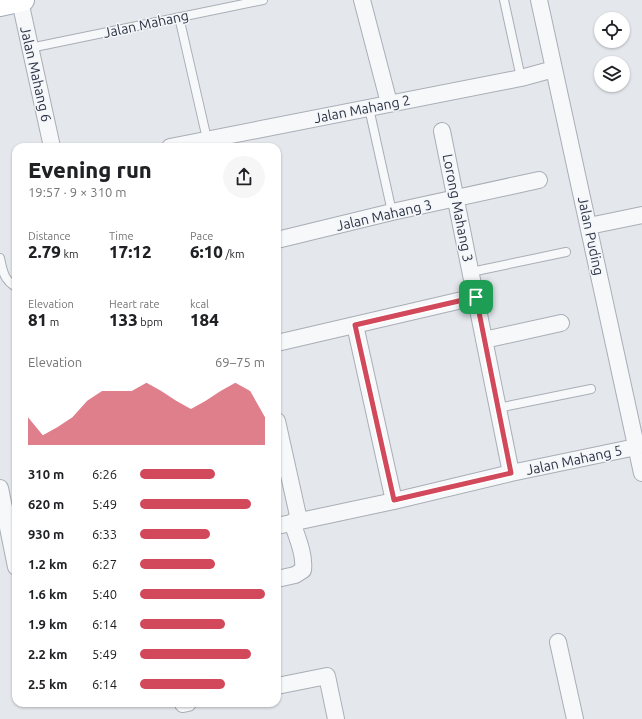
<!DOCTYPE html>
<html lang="en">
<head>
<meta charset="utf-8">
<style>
	body { margin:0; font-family:Ubuntu,sans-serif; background:#f6f6f6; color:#202124; height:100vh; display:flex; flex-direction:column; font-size:15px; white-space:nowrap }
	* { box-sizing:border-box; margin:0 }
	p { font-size:13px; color:#757577 }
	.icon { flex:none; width:22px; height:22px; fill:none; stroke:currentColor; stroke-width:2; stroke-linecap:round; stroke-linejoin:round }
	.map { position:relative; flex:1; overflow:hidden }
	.panel { position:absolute; left:12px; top:143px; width:269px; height:564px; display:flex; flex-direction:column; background:#fff; border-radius:12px; box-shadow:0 1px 3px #0004 }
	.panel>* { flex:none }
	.tools { position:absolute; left:594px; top:12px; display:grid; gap:8px }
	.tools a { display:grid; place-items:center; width:36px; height:36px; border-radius:50%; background:#fff; box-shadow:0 1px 3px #0004; font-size:20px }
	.pin { position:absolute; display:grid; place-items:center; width:34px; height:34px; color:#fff; margin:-17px; border-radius:8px; box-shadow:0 2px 6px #0006 }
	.round { display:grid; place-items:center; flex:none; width:42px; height:42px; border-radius:21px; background:#f6f6f6 }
	.overview { display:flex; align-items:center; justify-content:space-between; height:68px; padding:0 16px }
	h1 { font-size:22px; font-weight:800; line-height:30px }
	.stats { display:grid; grid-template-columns:repeat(3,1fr); gap:6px; height:68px; padding:4px 16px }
	.stats div { display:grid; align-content:center }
	.stats b { font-size:17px; font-weight:800 }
	.stats small { font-size:11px; font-weight:400 }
	.stats p { font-size:11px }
	.chart { height:112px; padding:8px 16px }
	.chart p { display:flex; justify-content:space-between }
	.chart svg { width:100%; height:72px; margin-top:4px; fill:#d1495b; opacity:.7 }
	ul { padding:0 16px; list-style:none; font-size:13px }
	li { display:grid; grid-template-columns:64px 48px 1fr; align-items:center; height:30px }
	li i { height:10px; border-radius:5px; background:#d1495b }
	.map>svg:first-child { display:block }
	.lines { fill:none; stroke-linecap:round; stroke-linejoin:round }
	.service-casing { stroke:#a9aeb7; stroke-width:10 }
	.minor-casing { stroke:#a9aeb7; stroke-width:18 }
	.primary-casing { stroke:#a3abb8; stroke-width:24 }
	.service { stroke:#f7f8fa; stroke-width:8 }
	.minor { stroke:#f7f8fa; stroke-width:16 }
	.primary { stroke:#fff; stroke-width:22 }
	.route-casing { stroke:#fff; stroke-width:8 }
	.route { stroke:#d1495b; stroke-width:5 }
	.labels { text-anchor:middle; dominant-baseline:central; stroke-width:3; stroke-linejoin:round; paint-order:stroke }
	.street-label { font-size:14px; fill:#2b3445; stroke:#f4f6f9 }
</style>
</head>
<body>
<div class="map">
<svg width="642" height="719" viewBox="0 0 642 719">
	<rect width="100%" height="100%" fill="#e4e7ec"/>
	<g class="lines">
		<defs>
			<path id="service" d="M504 0 521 78
				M179 17 207 139
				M30 48 263 0
				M369 108 392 212
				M0 258C3 272 4 280 16 287
				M471 272 566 252
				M498 408 591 389"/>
			<path id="minor" d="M362 0 389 103
				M539 0 642 473
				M20 1 52 147
				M442 131 511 473
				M170 147 521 78 554 69
				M589 226 642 215
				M277 240 392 212 539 180
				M355 325 394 501
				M484 340 561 323
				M277 343 475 297
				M277 421 299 520
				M0 488 16 567
				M277 526 394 501 511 473 636 447
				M277 579 295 575 303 570C305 555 297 537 292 522
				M558 642 575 719
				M277 686 327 676 336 719
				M183 704 188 703"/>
			<path id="primary" d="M0 5 23 0"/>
		</defs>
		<!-- service casing -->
		<use href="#service" class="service-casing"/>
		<!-- minor casing -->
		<use href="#minor" class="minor-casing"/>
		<!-- primary casing -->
		<use href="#primary" class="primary-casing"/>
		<!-- service -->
		<use href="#service" class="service"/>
		<!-- minor -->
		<use href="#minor" class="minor"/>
		<!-- primary -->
		<use href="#primary" class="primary"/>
	</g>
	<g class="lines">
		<defs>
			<path id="route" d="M476 297 511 473 394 500 355 325Z"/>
		</defs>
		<!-- route casing -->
		<use href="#route" class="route-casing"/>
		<!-- route -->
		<use href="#route" class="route"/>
	</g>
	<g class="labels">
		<!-- street labels -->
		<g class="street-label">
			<text transform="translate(146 24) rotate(-12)">Jalan Mahang</text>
			<text transform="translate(36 74) rotate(77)">Jalan Mahang 6</text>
			<text transform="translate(362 109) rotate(-11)">Jalan Mahang 2</text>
			<text transform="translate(458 208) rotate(79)">Lorong Mahang 3</text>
			<text transform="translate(384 215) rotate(-13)">Jalan Mahang 3</text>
			<text transform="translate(591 236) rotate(78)">Jalan Puding</text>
			<text transform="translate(574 460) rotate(-12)">Jalan Mahang 5</text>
		</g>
	</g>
</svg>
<div class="tools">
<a><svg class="icon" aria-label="locate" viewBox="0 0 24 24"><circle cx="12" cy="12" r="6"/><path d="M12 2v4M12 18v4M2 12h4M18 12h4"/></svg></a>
<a><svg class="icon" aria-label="layers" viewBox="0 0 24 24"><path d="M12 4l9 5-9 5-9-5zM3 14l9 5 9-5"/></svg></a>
</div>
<div class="pin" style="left:476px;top:297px;background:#1e9e55"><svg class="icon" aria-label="arrive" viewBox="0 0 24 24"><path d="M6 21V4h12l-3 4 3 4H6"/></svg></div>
<section class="panel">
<div class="overview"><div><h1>Evening run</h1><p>19:57 · 9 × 310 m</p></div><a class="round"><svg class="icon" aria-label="share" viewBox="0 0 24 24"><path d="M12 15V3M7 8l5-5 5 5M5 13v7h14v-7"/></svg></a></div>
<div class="stats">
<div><p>Distance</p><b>2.79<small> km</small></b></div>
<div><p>Time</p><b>17:12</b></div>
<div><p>Pace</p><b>6:10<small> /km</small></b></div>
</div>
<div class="stats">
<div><p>Elevation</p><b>81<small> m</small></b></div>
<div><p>Heart rate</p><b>133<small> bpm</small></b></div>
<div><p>kcal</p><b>184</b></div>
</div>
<div class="chart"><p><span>Elevation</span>69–75 m</p>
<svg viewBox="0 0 160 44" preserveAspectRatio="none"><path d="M0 44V27L10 38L20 33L30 27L40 17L50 11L60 11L70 11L80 6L90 11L100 17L110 22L120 17L130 11L140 6L150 11L160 27V44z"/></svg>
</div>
<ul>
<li><b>310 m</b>6:26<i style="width:60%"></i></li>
<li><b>620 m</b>5:49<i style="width:89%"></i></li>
<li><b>930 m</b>6:33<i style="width:56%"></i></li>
<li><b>1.2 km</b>6:27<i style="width:60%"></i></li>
<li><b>1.6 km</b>5:40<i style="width:100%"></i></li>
<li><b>1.9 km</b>6:14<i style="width:68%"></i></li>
<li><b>2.2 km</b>5:49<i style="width:89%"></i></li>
<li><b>2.5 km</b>6:14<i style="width:68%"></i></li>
</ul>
</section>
</div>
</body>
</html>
